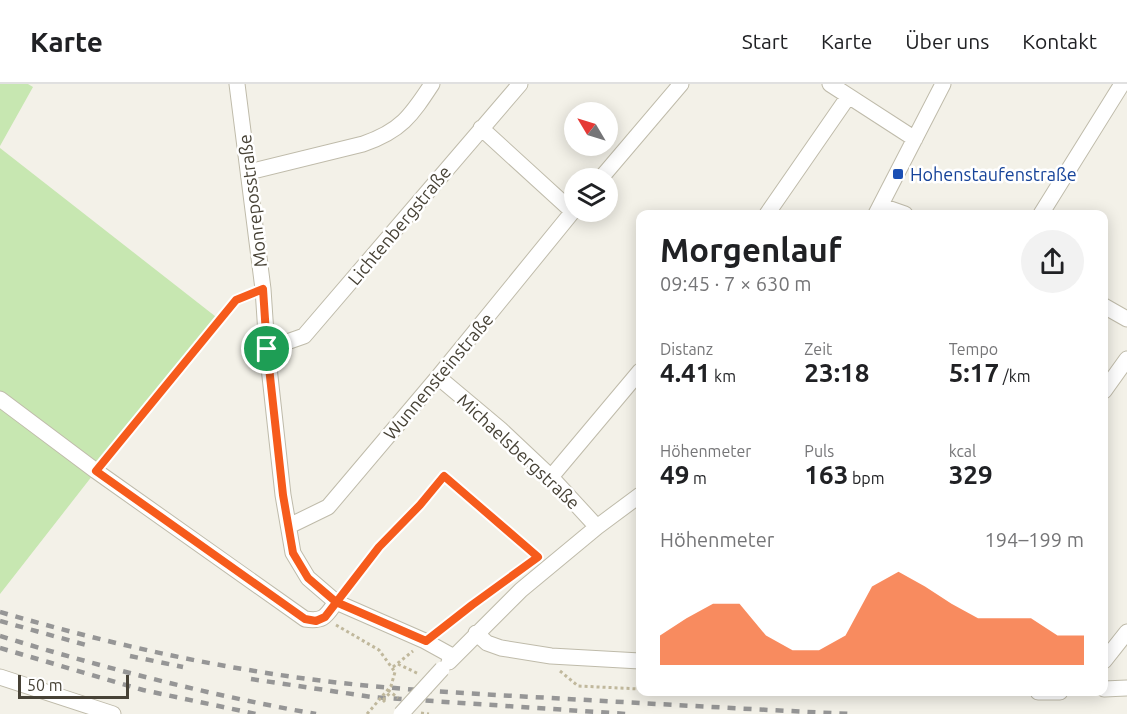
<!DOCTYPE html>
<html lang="de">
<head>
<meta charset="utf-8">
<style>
	body { margin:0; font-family:Ubuntu,sans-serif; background:#f2f2f2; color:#202124; height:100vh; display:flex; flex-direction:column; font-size:22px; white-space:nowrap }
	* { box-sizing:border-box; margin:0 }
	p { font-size:20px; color:#757577 }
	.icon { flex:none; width:33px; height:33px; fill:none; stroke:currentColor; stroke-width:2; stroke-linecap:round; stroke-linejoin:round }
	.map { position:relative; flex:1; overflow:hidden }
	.sheet { position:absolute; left:636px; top:126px; width:472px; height:486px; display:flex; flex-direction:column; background:#fff; border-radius:12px; box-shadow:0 3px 15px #0003 }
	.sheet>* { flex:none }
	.needle { width:39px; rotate:308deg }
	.fabs { position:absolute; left:564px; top:18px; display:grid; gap:12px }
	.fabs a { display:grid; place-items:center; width:54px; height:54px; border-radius:50%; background:#fff; box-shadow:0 3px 15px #0003; font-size:30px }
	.scale { position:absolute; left:18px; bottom:15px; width:111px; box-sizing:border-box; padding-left:6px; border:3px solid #474236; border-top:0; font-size:16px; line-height:21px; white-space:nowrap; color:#474236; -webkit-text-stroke:4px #fff; paint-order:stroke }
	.pin { position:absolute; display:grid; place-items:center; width:51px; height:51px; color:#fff; margin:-26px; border:3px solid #fff; border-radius:50%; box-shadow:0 2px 6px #0007 }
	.round { display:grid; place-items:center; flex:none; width:63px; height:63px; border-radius:32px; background:#f2f2f2 }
	.overview { display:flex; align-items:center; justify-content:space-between; height:102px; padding:0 24px }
	h1 { font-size:33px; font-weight:700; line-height:45px }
	.metrics { display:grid; grid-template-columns:repeat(3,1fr); gap:9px; height:102px; padding:6px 24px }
	.metrics div { display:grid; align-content:center }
	.metrics b { font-size:26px; font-weight:700 }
	.metrics small { font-size:16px; font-weight:400 }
	.metrics p { font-size:16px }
	.chart { height:168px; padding:12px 24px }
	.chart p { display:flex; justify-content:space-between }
	.chart svg { width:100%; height:108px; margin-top:6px; fill:#f65b1c; opacity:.7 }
	header { display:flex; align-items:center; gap:36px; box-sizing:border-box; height:84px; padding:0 30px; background:#fff; border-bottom:2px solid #e0e0e0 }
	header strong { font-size:28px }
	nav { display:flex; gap:33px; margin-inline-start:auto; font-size:21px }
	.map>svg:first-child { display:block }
	.green { fill:#c7e7b1 }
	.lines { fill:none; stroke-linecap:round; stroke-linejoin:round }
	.minor-casing { stroke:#bfbbaa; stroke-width:17 }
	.path { stroke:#c0b89c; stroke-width:3; stroke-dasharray:3 3; stroke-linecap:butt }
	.minor { stroke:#fff; stroke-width:15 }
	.rail { stroke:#969696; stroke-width:4.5; stroke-dasharray:8 8; stroke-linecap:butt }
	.minor-bridge-casing { stroke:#bfbbaa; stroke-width:17; stroke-linecap:butt }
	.path-bridge { stroke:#c0b89c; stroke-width:3; stroke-dasharray:3 3; stroke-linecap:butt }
	.minor-bridge { stroke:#fff; stroke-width:15 }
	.route-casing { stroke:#fff; stroke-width:12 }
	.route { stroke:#f65b1c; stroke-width:8 }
	.transit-dot { fill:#1a4fb4; stroke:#fff; stroke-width:2 }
	.labels { text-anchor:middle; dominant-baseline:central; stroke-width:5; stroke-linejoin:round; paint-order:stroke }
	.transit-label { font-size:18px; fill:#164399; stroke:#fff; text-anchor:start }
	.street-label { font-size:18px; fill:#474236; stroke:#fff }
</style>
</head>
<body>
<header>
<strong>Karte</strong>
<nav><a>Start</a><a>Karte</a><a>Über uns</a><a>Kontakt</a></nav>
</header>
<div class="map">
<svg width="1127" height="630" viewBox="0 0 1127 630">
	<rect width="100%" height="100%" fill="#f3f1e8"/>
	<!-- green -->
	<path class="green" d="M0 0H28L33 3 0 62Z
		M0 64 220 236 96 387 0 510Z"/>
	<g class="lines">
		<defs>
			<path id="minor" d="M237 0 263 205 267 265 283 411 293 469 308 494 336 518 425 557 454 573
				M830 0 915 55
				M481 44 573 128
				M249 88 363 60C401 47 411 32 432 0
				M601 94 681 0
				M882 122 905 130
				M767 130 848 13
				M876 130 943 0
				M1041 130 1122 0
				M1104 222 1127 235
				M267 265 304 252 520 0
				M438 293 500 345 551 393 597 443
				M1104 307 1127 275
				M0 315 96 387 305 535C324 538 326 532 336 518
				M551 393 640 287
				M289 442 328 423 438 293 574 126
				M476 549 487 559 501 564 551 572 640 577
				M1104 577 1127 548
				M449 578 521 506 597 443 640 411
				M0 593 113 630
				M1104 605 1127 604
				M1038 608H1060"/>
		</defs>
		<!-- minor casing -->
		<use href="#minor" class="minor-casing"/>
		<!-- path -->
		<path class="path" d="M104 376 236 216 249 210
			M346 506 379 463 420 421 444 392 539 473
			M336 541 379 566 395 588
			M437 548 518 487
			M398 580 419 590
			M393 583 413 567
			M560 587 578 602 640 605
			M383 616 385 618
			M421 629 429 630"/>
		<!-- minor -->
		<use href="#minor" class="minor"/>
		<!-- rail -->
		<path class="rail" d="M0 528C86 553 172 574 261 588 351 603 442 608 533 613 639 619 745 625 850 630
			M0 537 86 561
			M0 552C104 584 209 611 316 630
			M0 564 143 606 256 630
			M130 572 183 583
			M251 595 372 613 627 630"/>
		<defs>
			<path id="minor-bridge" d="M401 630 442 585"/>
		</defs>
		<!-- minor-bridge casing -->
		<use href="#minor-bridge" class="minor-bridge-casing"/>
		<!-- path-bridge -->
		<path class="path-bridge" d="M388 606 398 614
			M383 616 390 609
			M367 630 391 602 395 588"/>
		<!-- minor-bridge -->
		<use href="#minor-bridge" class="minor-bridge"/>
	</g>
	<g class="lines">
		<defs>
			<path id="route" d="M267 265 283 411 293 469 308 494 336 518 426 557 472 521 538 473 444 392 420 421 379 463 325 533 316 537 305 535 96 387 236 216 263 205 267 265"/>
		</defs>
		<!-- route casing -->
		<use href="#route" class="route-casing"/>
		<!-- route -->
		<use href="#route" class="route"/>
	</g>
	<!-- markers -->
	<rect class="transit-dot" x="892" y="84" width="12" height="12" rx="3"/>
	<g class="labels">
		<!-- transit labels -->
		<g class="transit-label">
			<text x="910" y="90">Hohenstaufenstraße</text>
		</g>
		<!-- street labels -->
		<g class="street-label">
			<text transform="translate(252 117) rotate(-97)">Monreposstraße</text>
			<text transform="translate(399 141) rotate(-50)">Lichtenbergstraße</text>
			<text transform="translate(438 292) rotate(-50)">Wunnensteinstraße</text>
			<text transform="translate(519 367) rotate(43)">Michaelsbergstraße</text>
		</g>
	</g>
</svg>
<div class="fabs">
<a><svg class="needle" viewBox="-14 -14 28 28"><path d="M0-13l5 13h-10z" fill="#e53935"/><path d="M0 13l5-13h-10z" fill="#757577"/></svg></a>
<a><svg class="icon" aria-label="layers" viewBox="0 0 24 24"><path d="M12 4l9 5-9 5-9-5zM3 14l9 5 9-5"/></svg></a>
</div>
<div class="scale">50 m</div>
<div class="pin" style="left:267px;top:265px;background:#1e9e55"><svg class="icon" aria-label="arrive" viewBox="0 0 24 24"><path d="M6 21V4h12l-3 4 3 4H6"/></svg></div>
<section class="sheet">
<div class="overview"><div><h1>Morgenlauf</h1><p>09:45 · 7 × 630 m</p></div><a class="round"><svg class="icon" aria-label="share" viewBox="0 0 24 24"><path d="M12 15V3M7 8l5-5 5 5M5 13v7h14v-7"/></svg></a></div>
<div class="metrics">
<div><p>Distanz</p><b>4.41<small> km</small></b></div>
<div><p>Zeit</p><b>23:18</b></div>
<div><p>Tempo</p><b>5:17<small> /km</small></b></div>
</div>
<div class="metrics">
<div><p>Höhenmeter</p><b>49<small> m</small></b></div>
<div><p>Puls</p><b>163<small> bpm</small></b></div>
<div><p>kcal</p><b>329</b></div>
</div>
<div class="chart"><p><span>Höhenmeter</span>194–199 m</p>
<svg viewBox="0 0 160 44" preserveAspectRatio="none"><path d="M0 44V32L10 25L20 19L30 19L40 32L50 38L60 38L70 32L80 12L90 6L100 12L110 19L120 25L130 25L140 25L150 32L160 32V44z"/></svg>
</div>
</section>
</div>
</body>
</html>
